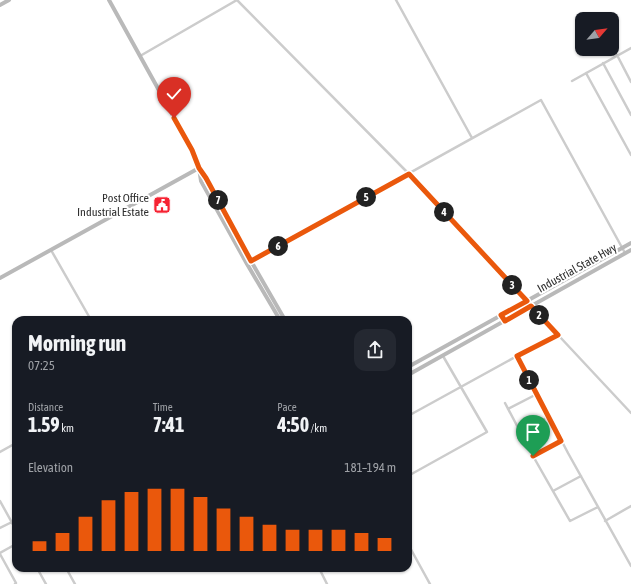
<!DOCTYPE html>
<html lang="en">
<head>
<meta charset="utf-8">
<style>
	body { margin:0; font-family:"Asap Condensed",sans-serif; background:#242831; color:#f1f3f6; height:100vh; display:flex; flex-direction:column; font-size:15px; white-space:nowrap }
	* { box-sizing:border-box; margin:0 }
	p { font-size:13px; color:#9ea1a6 }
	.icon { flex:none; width:22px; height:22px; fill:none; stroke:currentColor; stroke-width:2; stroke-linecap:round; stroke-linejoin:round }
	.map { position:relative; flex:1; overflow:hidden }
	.drawer { position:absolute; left:12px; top:316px; width:400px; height:256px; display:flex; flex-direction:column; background:#171b24; border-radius:12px; box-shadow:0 1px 3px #0004 }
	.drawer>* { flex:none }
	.needle { width:26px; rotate:62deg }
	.fabs { position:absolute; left:575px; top:12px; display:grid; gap:8px }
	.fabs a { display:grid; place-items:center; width:44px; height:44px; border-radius:8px; background:#171b24; box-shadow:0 1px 3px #0004; font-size:20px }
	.pin { position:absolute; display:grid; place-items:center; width:34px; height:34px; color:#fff; margin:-41px -17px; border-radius:50% 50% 50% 0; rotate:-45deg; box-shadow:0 0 4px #0007 }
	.pin .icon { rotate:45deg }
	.km { position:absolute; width:20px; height:20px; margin:-10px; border-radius:50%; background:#222; color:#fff; font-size:11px; line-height:20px; text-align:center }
	.round { display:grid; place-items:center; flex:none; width:42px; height:42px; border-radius:12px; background:#242831 }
	.summary { display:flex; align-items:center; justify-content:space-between; height:68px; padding:0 16px }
	h1 { font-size:22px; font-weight:700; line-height:30px }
	.stats { display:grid; grid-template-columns:repeat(3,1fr); gap:6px; height:68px; padding:4px 16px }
	.stats div { display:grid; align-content:center }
	.stats b { font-size:20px; font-weight:700 }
	.stats small { font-size:11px; font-weight:400 }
	.stats p { font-size:11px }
	.chart { height:112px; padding:8px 16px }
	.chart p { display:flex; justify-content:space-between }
	.chart svg { width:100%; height:72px; margin-top:4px; stroke:#ea580c; stroke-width:6 }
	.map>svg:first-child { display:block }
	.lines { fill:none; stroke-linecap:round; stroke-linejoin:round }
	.street { stroke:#ccc; stroke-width:2.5 }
	.secondary { stroke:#b9b9b9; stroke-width:4 }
	.route-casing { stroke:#fff; stroke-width:8 }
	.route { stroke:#ea580c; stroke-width:5 }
	.labels { text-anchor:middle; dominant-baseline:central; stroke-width:4; stroke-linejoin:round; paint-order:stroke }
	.poi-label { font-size:12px; fill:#2f2f2f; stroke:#fff; text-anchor:end }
	.street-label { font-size:12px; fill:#2f2f2f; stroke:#fff }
</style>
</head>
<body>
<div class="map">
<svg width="631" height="584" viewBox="0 0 631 584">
	<rect width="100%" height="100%" fill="#fff"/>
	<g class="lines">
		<!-- street -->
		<path class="street" d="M237 0 408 173 527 301
			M396 0 472 138
			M617 55 631 82
			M140 56 237 0
			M603 63 631 115
			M586 73 631 155
			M572 81 631 48
			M51 250 91 320
			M251 261 541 100 625 253
			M531 306 631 413
			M558 335 517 356 568 453 631 566
			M505 403 533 456 570 521 598 507
			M508 409 537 394
			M408 416 517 356
			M519 431 549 417
			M0 452 16 443
			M533 456 561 441
			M408 476 487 432 443 356
			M553 491 581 476
			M0 501 16 530
			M605 521 631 506
			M0 528 12 522
			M408 544 430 584
			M0 553 16 544
			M0 554 16 583 15 584
			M37 568 46 584
			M66 568 75 584
			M319 568 327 584"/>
		<!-- secondary -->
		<path class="secondary" d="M109 0 192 150 199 168 201 181 247 264 280 320
			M0 5 9 0
			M199 168 207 178 251 261 285 320
			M0 278 199 168
			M408 367 631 243
			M408 375 631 250"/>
	</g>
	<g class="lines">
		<defs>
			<path id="route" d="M174 118 192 150 199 168 206 178 251 261 409 174 527 301 501 315 505 321 531 306 558 335 517 356 561 441 533 456"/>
		</defs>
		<!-- route casing -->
		<use href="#route" class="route-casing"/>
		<!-- route -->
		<use href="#route" class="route"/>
	</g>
	<!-- icons -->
	<defs>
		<symbol id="civic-square" viewBox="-11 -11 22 22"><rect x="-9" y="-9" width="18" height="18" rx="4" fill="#f62232" stroke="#fff"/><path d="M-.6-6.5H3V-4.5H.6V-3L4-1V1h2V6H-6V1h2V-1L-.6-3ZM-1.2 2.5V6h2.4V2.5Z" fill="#fff"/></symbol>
	</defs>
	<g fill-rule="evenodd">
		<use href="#civic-square" x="152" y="195" width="20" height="20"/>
	</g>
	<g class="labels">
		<!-- poi labels -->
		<g class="poi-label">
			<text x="149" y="198">Post Office<tspan x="149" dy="14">Industrial Estate</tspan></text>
		</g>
		<!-- street labels -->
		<g class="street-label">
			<text transform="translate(577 268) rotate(-29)">Industrial State Hwy</text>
		</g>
	</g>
</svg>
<div class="fabs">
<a><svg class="needle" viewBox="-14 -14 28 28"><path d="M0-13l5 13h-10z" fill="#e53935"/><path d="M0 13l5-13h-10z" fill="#9ea1a6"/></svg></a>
</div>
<div class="pin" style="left:533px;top:456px;background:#1e9e55"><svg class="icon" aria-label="arrive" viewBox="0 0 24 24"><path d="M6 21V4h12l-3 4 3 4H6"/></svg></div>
<div class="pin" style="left:174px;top:118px;background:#d93025"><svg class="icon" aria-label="check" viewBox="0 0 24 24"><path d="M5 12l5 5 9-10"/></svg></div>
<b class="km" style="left:529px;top:380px">1</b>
<b class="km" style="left:539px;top:315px">2</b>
<b class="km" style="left:512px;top:285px">3</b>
<b class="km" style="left:444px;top:212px">4</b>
<b class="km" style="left:366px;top:197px">5</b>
<b class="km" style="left:278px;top:246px">6</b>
<b class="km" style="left:218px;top:200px">7</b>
<section class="drawer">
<div class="summary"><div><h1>Morning run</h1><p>07:25</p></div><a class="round"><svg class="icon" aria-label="share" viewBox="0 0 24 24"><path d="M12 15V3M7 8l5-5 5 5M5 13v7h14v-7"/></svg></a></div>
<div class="stats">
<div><p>Distance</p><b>1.59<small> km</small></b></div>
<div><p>Time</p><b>7:41</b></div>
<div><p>Pace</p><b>4:50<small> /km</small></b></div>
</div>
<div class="chart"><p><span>Elevation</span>181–194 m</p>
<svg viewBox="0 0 160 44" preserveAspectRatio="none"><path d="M5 44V38M15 44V33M25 44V23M35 44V13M45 44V8M55 44V6M65 44V6M75 44V11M85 44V18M95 44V23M105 44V28M115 44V31M125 44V31M135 44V31M145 44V33M155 44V36"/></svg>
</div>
</section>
</div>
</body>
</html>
